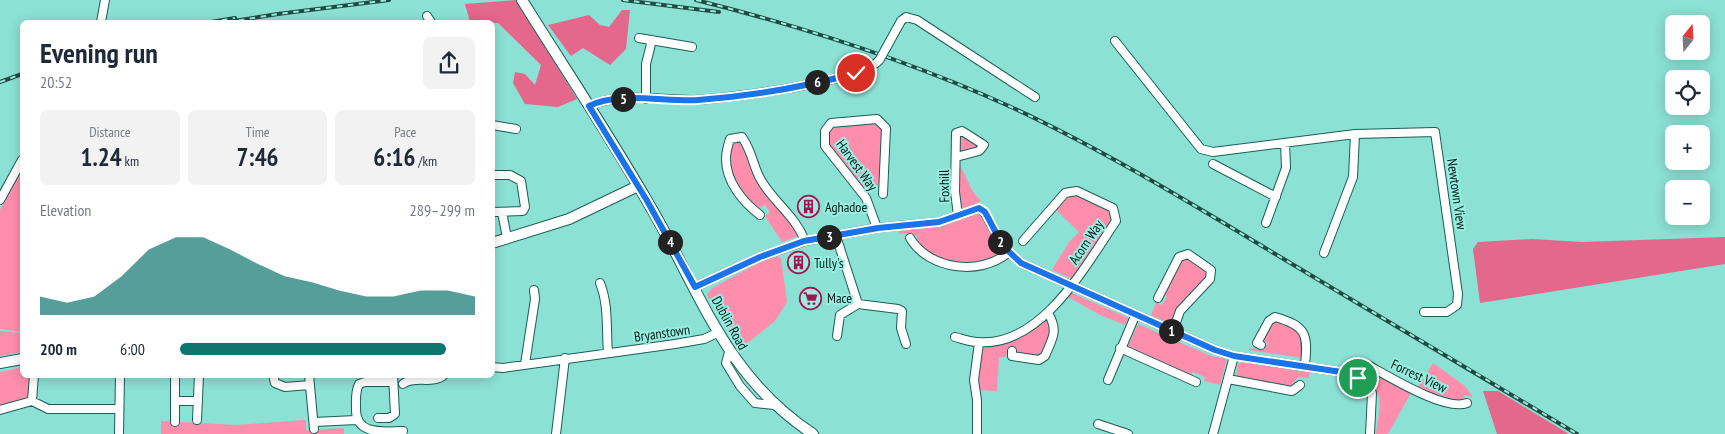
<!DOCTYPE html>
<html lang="en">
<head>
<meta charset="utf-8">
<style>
	body { margin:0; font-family:"PT Sans Narrow",sans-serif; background:#f2f2f3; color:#1f2937; height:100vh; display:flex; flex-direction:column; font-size:19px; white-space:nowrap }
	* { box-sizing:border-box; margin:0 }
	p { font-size:16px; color:#747a83 }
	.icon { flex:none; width:28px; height:28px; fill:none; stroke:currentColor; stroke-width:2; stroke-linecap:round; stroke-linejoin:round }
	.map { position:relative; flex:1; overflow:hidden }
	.sheet { position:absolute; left:20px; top:20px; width:475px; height:358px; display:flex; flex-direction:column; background:#fff; border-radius:8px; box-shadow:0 2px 12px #0003 }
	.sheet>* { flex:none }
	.needle { width:32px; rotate:18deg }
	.fabs { position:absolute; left:1665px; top:15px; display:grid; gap:10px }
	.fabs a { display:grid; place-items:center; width:45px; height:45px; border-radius:8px; background:#fff; box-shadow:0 2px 12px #0003; font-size:25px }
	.pin { position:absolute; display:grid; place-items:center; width:42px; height:42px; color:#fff; margin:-21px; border:2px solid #fff; border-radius:50%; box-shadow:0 1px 5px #0007 }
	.km { position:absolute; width:25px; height:25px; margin:-12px; border-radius:50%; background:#222; color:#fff; font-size:14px; line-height:25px; text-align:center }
	.round { display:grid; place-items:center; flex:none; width:52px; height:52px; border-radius:8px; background:#f2f2f3 }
	.overview { display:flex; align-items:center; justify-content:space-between; height:85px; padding:0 20px }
	h1 { font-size:28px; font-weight:700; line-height:38px }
	.figures { display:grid; grid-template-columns:repeat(3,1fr); gap:8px; height:85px; padding:5px 20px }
	.figures div { display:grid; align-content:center; border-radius:8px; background:#f2f2f3; text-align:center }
	.figures b { font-size:25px; font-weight:700 }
	.figures small { font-size:14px; font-weight:400 }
	.figures p { font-size:14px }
	.chart { height:140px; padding:10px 20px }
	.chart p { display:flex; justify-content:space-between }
	.chart svg { width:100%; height:90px; margin-top:5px; fill:#0f766e; opacity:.7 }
	ul { padding:0 20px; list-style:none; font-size:16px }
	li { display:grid; grid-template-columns:80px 60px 1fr; align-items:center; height:38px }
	li i { height:12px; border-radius:6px; background:#0f766e }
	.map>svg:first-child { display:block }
	.green { fill:#fe8eac }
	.forest { fill:#e4678c }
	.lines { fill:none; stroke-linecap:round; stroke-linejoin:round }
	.street-casing { stroke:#195e56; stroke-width:10 }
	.secondary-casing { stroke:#195e56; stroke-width:12 }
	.street { stroke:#fff; stroke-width:8 }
	.secondary { stroke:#fff; stroke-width:10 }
	.rail-casing { stroke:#214a44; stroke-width:4 }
	.rail { stroke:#98eee1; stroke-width:2; stroke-dasharray:5.5; stroke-linecap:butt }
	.street-bridge-casing { stroke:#195e56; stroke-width:10; stroke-linecap:butt }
	.street-bridge { stroke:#fff; stroke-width:8 }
	.route-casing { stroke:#fff; stroke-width:10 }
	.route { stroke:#1a73e8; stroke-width:6 }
	.labels { text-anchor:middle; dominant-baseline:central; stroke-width:4; stroke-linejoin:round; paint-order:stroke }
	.street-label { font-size:14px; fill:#001a16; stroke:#98eee1 }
	.poi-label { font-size:14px; fill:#001a16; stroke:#98eee1; text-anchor:start }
</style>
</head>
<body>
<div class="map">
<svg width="1725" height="434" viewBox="0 0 1725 434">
	<rect width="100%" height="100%" fill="#8be1d4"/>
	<!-- green -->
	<path class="green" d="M873 122 878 124 882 129 880 185 869 190V196L829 147 828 134 831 127Z
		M964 135 979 145 978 148 961 152 959 151 958 138Z
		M737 140 743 141 755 177 796 226 798 236 782 242 765 216 770 212 765 205 757 209C740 192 724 168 732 143Z
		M959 163 973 192 981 201 966 208 961 207 958 199Z
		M22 167V332L0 329V210Z
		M1069 195H1080L1108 209 1112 220 1072 279 1052 270 1069 242 1079 232 1056 210Z
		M976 213 982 214 1002 252 999 257 978 263 939 260 918 244 917 236 911 233 899 234 898 231 941 226Z
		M774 255 781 258 787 302 775 321 739 350 707 295 712 288Z
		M1186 258 1206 271 1208 275 1177 308 1171 324 1151 315 1156 303 1162 305 1167 297 1163 294 1181 260Z
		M1072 293 1128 318 1125 325 1100 315 1068 297Z
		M1045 320H1049L1051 333 1042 355 1037 357 1017 354 1016 349 1008 347 1006 357H999L997 391 979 390C977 379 975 356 983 347L1011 341Z
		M1278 320 1302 334V358L1249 350 1250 348 1264 350 1268 343 1262 340 1272 321Z
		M1138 324 1211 356 1227 359 1220 385 1204 381 1205 377 1193 372 1190 377 1128 346Z
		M0 331 22 333V352L0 356Z
		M1242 362 1309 372V378L1298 377 1290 388 1236 377 1238 364Z
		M1433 363 1465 386 1473 397 1465 395 1461 401C1446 401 1430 394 1418 387Z
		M1361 365 1412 391 1388 434H1376C1380 402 1387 393 1357 372Z
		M22 367V375H25L23 378H31L30 395 12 405 0 406V372Z
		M306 420V430L344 428V434H161V421L237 425Z"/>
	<!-- forest -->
	<path class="forest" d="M516 0 577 99 558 107 525 104 513 83 515 72 525 74 535 85 541 65 498 23 470 22 465 4Z
		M622 10H630L626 49 610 65 583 48 571 56 548 25 589 15 600 25 609 27Z
		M1725 237V264L1480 303 1473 249 1478 242 1532 239 1582 242Z
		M1483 391H1498L1569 434H1497Z"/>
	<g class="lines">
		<defs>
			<path id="street" d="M427 16 431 22
				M901 21 906 17 917 20 1035 97
				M101 22 105 0
				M639 38 692 47
				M1115 41 1201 149 1213 152 1355 134 1435 132 1458 294 1457 305 1447 312H1424
				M646 99V64L652 40
				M589 106C616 92 664 100 695 100 724 99 867 81 880 59
				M492 125 516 129
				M956 157 979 151 984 145 962 131 956 133 955 192 958 215
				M1213 164 1276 197
				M492 175H510L521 181 525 207 523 211 492 212
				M0 200 22 160
				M502 212 507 238
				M760 215C743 202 726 182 726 159 726 153 728 145 730 139L742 137C753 153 753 167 761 180 774 203 795 215 805 241
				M1266 223 1286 168 1285 143
				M877 228 866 198 825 146V131L831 123 877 119 886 128 883 194
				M836 236 858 304
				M910 238C929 270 980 276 1008 253
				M1324 253 1353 177 1355 134
				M600 283C609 306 606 329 608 353
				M695 287 760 257 805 241 877 228 939 222 979 208 985 213 1003 246 1021 263 1215 350 1234 356 1348 373 1358 378 1372 393 1370 434
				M1158 298 1179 257 1188 254 1211 270 1210 279 1180 311 1173 331
				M837 336 840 315 858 304 898 309 902 311 901 328 906 344
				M955 337C963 339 970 342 978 342 1041 348 1086 265 1116 221L1113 208 1077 191 1065 193 1023 241
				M1261 345 1257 343 1269 321 1275 317C1307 326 1308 335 1305 365
				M1120 348 1196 382
				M1012 351V356L1039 360 1045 356C1052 339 1059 331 1048 313
				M729 352 726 363 740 386 755 403 774 405
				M525 364 535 299 534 290
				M492 367 503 368 675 344 704 339 717 333
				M1348 373 1356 365 1364 363C1385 374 1445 412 1467 403
				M175 375V422
				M273 375 275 383 285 387 310 385
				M309 375 314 429
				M1228 379 1292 391 1300 385
				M1108 380 1135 316
				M393 382H365L359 384C355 392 356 400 356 408 355 434 379 432 403 431
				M403 384C414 375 433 385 444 375
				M32 401 34 375
				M175 401H198
				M0 410 32 401 48 409H119
				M378 418H389L395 414 393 375
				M197 420 199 375
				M314 422 356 420
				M1098 424 1128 434
				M119 434 120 375
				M556 434 565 358
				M977 434V400L974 380 979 343
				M1213 434 1234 356"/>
			<path id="secondary" d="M522 0C565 69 610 136 650 206 701 293 725 376 813 434
				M492 243 569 219 638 186
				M0 363 22 359"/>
		</defs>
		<!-- street casing -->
		<use href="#street" class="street-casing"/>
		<!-- secondary casing -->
		<use href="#secondary" class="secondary-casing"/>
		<!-- street -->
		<use href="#street" class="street"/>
		<!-- secondary -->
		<use href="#secondary" class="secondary"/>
		<defs>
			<path id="rail" d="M623 0 719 12
				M696 0C804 27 910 61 1011 107 1108 152 1200 209 1292 264 1387 321 1483 377 1577 434
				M211 22 235 18
				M228 22 278 14 389 0
				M0 82 22 74"/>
		</defs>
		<!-- rail casing -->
		<use href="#rail" class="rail-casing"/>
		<!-- rail -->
		<use href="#rail" class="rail"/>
		<defs>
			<path id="street-bridge" d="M880 59 901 21"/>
		</defs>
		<!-- street-bridge casing -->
		<use href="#street-bridge" class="street-bridge-casing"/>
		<!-- street-bridge -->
		<use href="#street-bridge" class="street-bridge"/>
	</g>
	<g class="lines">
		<defs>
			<path id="route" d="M856 73C805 87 750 96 698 100 665 102 618 91 589 106L646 199 695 287 760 257 804 241 878 228 939 222 979 208 985 212 1003 246 1021 263 1215 350 1234 356 1348 373 1358 378"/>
		</defs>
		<!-- route casing -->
		<use href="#route" class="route-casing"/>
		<!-- route -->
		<use href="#route" class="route"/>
	</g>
	<!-- icons -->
	<defs>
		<symbol id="building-ring" viewBox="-11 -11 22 22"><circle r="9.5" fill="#98eee1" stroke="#a51250" stroke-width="1.5"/><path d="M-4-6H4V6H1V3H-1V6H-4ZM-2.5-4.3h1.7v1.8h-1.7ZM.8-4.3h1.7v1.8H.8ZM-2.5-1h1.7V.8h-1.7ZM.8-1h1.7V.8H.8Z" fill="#a51250"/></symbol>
		<symbol id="supermarket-ring" viewBox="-11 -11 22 22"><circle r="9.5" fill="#98eee1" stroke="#a51250" stroke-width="1.5"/><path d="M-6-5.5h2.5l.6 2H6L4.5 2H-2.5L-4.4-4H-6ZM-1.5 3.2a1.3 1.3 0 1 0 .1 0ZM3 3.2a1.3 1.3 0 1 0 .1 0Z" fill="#a51250"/></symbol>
	</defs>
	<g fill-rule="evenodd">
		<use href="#building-ring" x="796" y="194" width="25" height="25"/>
		<use href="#building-ring" x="786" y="250" width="25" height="25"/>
		<use href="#supermarket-ring" x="798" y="286" width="25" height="25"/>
	</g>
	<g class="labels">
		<!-- street labels -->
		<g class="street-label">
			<text transform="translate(857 165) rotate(54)">Harvest Way</text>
			<text transform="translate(944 186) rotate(-91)">Foxhill</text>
			<text transform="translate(1457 194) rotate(82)">Newtown View</text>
			<text transform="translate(1086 242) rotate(-56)">Acorn Way</text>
			<text transform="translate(730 323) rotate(61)">Dublin Road</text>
			<text transform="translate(662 333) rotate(-8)">Bryanstown</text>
			<text transform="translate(1419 376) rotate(25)">Forrest View</text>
		</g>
		<!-- poi labels -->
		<g class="poi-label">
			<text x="825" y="207">Aghadoe</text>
			<text x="814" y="263">Tully's</text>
			<text x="827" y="298">Mace</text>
		</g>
	</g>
</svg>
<div class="fabs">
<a><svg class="needle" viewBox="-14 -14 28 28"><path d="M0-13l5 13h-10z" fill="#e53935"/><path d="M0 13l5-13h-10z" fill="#747a83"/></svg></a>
<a><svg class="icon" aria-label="locate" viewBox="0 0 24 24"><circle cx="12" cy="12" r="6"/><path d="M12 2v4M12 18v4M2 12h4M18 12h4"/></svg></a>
<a>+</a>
<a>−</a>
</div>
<div class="pin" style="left:1358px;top:378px;background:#1e9e55"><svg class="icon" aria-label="arrive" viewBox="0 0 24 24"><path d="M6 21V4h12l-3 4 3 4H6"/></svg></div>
<div class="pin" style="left:856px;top:73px;background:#d93025"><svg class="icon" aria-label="check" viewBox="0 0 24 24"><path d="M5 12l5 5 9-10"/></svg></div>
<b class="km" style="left:1171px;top:331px">1</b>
<b class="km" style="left:1000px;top:242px">2</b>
<b class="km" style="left:829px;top:237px">3</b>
<b class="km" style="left:670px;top:242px">4</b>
<b class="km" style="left:623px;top:99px">5</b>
<b class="km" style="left:817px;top:82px">6</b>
<section class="sheet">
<div class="overview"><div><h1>Evening run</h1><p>20:52</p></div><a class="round"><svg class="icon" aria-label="share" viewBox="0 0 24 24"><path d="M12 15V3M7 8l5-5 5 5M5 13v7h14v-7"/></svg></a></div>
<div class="figures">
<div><p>Distance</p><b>1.24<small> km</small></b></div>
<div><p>Time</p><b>7:46</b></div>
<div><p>Pace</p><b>6:16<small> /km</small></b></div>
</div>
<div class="chart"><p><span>Elevation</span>289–299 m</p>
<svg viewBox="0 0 160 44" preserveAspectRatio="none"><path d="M0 44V35L10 38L20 35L30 25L40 12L50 6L60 6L70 12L80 19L90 25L100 28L110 32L120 35L130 35L140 32L150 32L160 35V44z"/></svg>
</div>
<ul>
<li><b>200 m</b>6:00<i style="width:90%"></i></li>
</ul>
</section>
</div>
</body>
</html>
